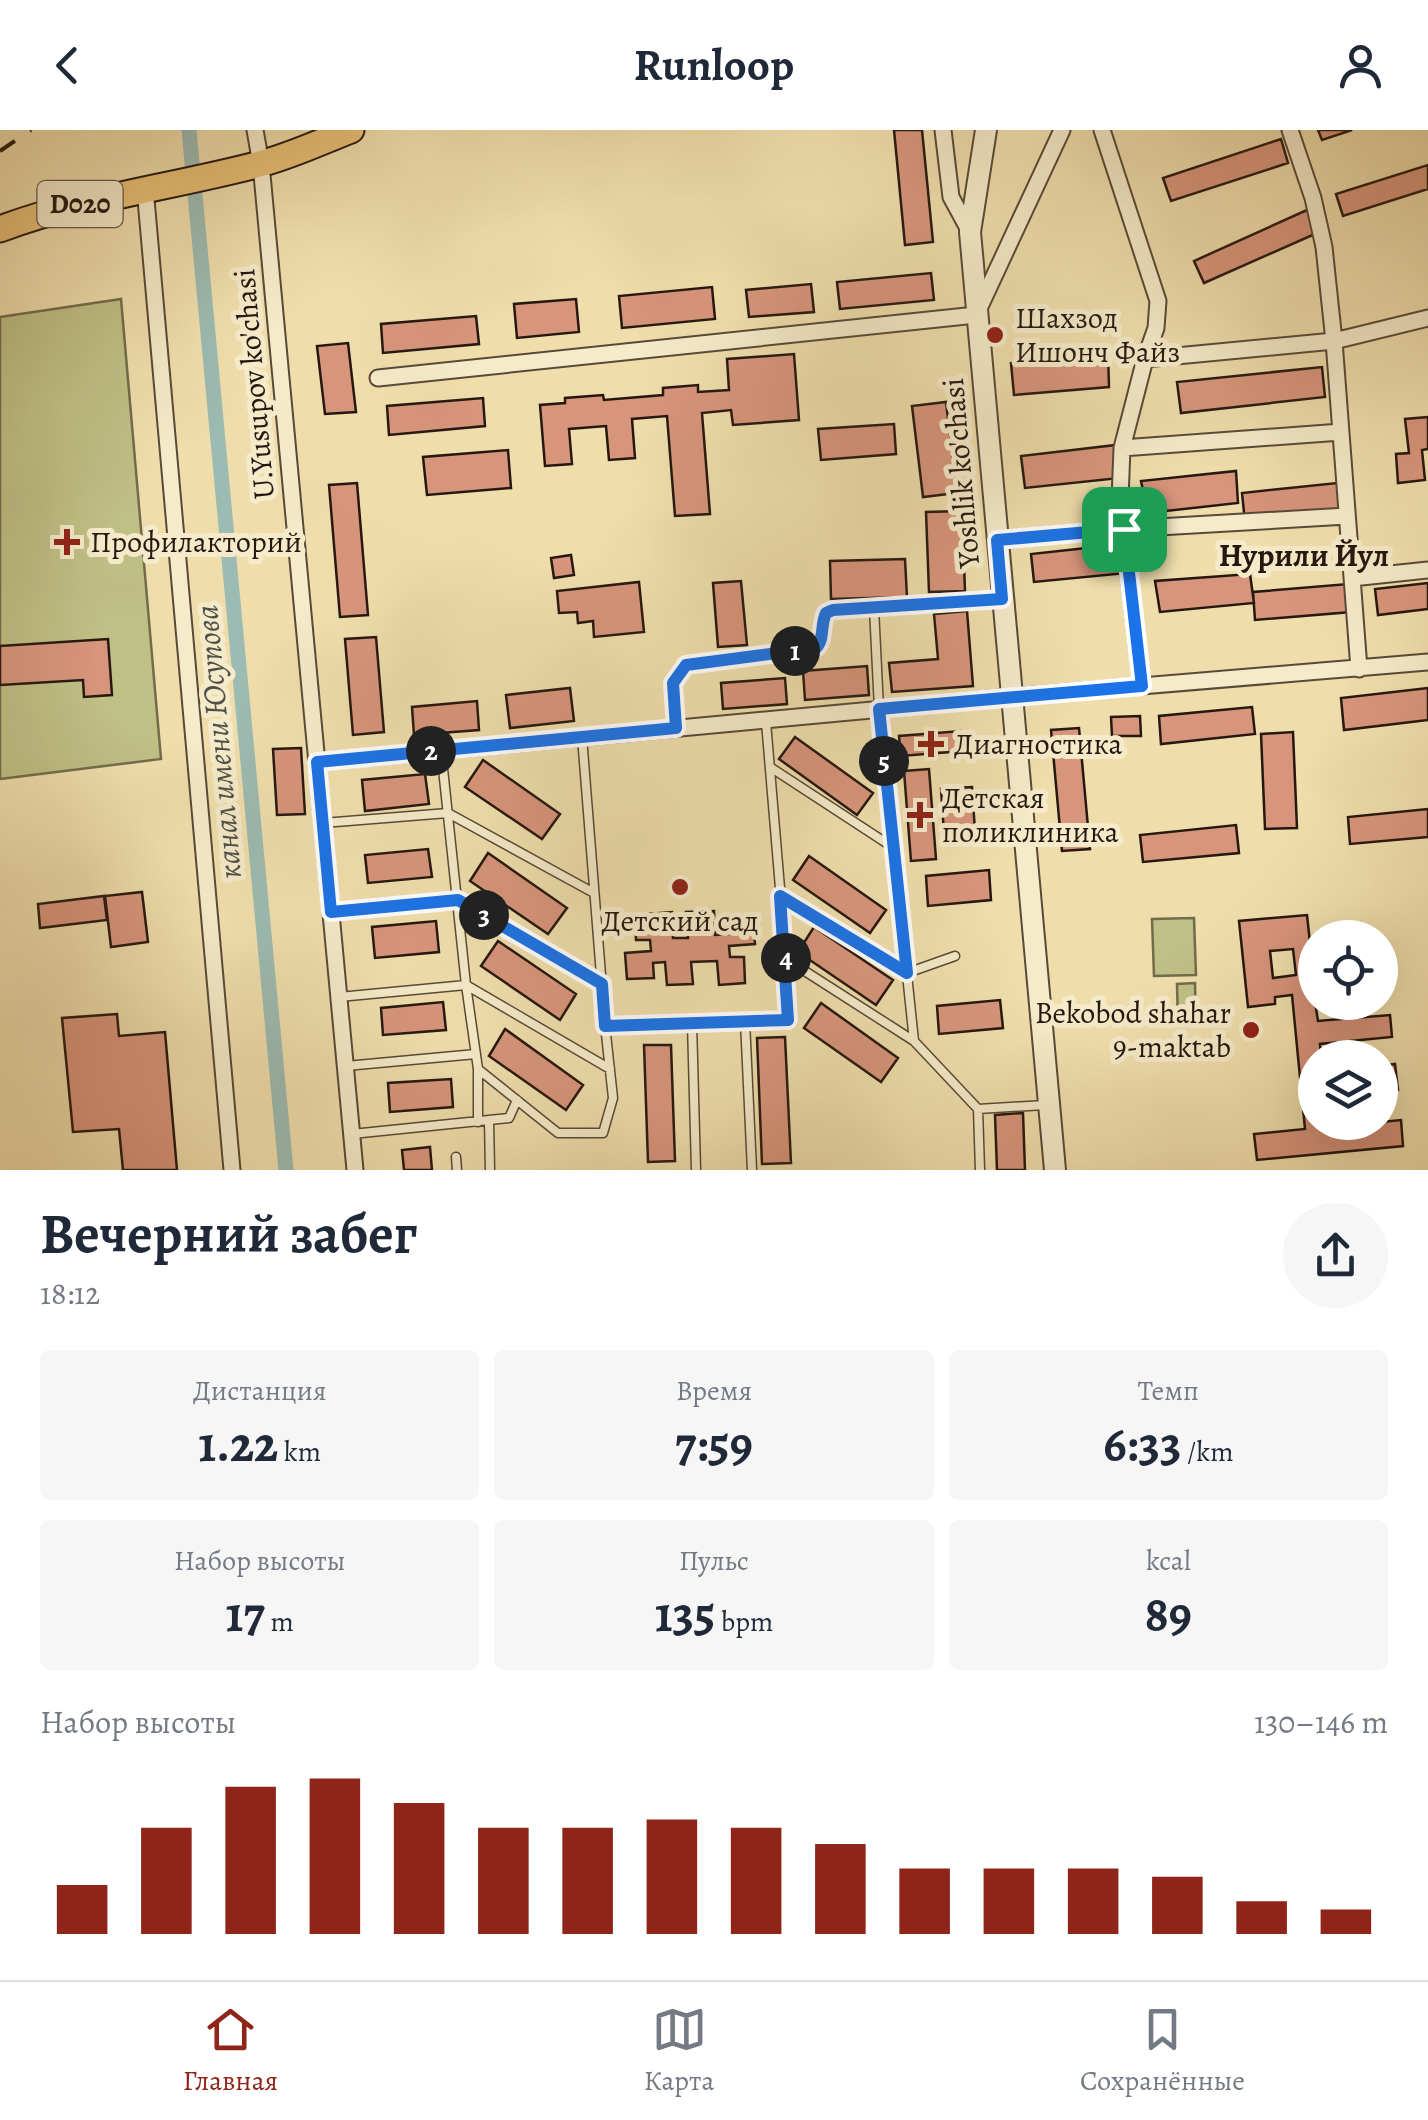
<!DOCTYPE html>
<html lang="ru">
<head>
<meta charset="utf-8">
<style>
	body { margin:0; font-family:Alegreya,serif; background:#f6f6f7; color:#1f2937; height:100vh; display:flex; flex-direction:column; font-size:38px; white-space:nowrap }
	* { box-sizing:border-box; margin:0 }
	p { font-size:32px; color:#747a83 }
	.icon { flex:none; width:55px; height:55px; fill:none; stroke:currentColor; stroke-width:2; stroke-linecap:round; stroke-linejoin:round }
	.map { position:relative; height:1040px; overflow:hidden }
	.side { display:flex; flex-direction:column; background:#fff; flex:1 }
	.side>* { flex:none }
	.controls { position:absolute; left:1298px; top:790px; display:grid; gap:20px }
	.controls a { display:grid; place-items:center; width:100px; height:100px; border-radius:50%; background:#fff; box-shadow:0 10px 40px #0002; font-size:50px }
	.pin { position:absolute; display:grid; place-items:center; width:85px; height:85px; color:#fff; margin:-42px; border-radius:20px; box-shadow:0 5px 15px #0006 }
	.km { position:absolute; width:50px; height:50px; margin:-25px; border-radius:50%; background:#222; color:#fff; font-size:28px; line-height:50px; text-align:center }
	.round { display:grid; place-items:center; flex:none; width:105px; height:105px; border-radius:52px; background:#f6f6f7 }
	.overview { display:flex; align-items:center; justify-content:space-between; height:170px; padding:0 40px }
	h1 { font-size:55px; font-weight:700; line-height:75px }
	.figures { display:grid; grid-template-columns:repeat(3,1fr); gap:15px; height:170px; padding:10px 40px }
	.figures div { display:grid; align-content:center; border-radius:10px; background:#f6f6f7; text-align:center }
	.figures b { font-size:50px; font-weight:700 }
	.figures small { font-size:28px; font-weight:400 }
	.figures p { font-size:28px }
	.chart { height:280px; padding:20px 40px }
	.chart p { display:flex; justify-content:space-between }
	.chart svg { width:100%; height:180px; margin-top:10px; stroke:#8f2418; stroke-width:6 }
	header { display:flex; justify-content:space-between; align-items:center; height:130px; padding:0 40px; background:#fff; font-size:45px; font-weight:700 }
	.menu { display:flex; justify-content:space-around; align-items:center; height:140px; border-top:2px solid #e0e1e3; background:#fff; font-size:28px; color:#747a83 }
	.menu a { display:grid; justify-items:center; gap:5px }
	.menu .active { color:#8f2418 }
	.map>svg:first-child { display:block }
	.green { fill:#bfc086; stroke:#726c4b; stroke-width:2.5 }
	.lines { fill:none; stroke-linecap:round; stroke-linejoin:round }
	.canal { stroke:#9cbbb2; stroke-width:15 }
	.building { fill:#d7957b; stroke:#261810; stroke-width:2.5; fill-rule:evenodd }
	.service-casing { stroke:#584a37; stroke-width:11 }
	.minor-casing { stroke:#584a37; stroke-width:19 }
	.tertiary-casing { stroke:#584a37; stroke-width:24 }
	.primary-casing { stroke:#261810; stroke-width:29 }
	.service { stroke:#f5eac9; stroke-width:8 }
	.minor { stroke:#f5eac9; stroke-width:15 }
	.tertiary { stroke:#f5eac9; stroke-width:20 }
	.primary { stroke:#e8bf76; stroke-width:25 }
	.rail { stroke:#261810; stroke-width:4; stroke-dasharray:18 18; stroke-linecap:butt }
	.route-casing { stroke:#fff; stroke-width:20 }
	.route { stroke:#1a73e8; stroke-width:12 }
	.poi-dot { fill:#8f2418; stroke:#f5eac9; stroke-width:4 }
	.labels { text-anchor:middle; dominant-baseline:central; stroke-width:10; stroke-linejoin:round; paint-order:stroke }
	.shield { fill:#f5eac9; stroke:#645748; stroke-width:2.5 }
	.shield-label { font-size:28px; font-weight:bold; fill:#261810 }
	.poi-label { font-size:30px; fill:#261810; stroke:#f5eac9; text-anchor:start }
	.street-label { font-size:30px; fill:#261810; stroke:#f5eac9 }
	.neighbourhood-label { font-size:32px; font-weight:bold; fill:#261810; stroke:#f5eac9 }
	.water-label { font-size:32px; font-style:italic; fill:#4f5149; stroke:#f5eac9 }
</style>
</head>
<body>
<header><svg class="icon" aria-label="back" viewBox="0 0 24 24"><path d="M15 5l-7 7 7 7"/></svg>Runloop<svg class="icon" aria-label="person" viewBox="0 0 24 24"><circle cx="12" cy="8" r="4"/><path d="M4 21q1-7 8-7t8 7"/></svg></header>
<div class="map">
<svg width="1428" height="1040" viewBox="0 0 1428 1040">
	<rect width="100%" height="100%" fill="#efdeac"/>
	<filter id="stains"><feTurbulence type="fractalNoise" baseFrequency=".002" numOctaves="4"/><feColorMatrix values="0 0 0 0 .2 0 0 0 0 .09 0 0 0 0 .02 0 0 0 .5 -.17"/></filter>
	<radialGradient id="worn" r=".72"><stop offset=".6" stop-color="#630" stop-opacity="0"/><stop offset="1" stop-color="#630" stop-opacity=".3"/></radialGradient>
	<!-- green -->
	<path class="green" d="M121 169 161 629 0 649V187Z
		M1194 788 1196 845 1154 846 1152 789Z
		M1195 853 1196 895 1178 896 1177 854Z"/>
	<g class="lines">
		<!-- canal -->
		<path class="canal" d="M189 0 286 1040"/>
	</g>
	<!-- building -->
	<path class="building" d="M894 0H922L933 112 905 115Z
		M1318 0H1352L1322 10Z
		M1281 9 1288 33 1171 71 1163 48Z
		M1428 35V59L1343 86 1336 64Z
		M1307 80 1317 103 1204 153 1194 131Z
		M931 143 934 170 840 179 837 152Z
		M811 154 814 182 749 187 746 160Z
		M712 157 715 189 622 198 619 166Z
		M576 169 579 202 517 208 514 174Z
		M476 186 479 214 383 223 381 194Z
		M348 213 356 282 325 284 317 216Z
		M1108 223 1109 257 1014 265 1011 233Z
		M794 224 799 290 733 295 731 280 702 283 710 384 675 386 667 286 632 289 635 328 609 330 606 296 569 299 572 334 545 336 540 275 565 273V268L603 265 604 270 663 265V258L698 255V262L729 260 727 229Z
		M1322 237 1325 267 1181 283 1177 252Z
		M483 268 485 296 389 305 387 276Z
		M946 272 957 363 923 367 912 276Z
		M1428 287V319L1422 320 1425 350 1398 353 1396 324 1409 323 1405 289Z
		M894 294 896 324 821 330 818 299Z
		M1116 315 1120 348 1025 358 1021 326Z
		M508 320 511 358 427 365 423 327Z
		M1236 341 1238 373 1148 383 1141 351Z
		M357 353 368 485 340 487 329 355Z
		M1337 353 1340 381 1245 392 1242 363Z
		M962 381 965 461 929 462 926 382Z
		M1124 414 1127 443 1034 452 1031 424Z
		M571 425 574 445 554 448 551 428Z
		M905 429 907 467 831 469 830 431Z
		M1250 444 1254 473 1160 482 1155 451Z
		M741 451 747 515 718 517 713 453Z
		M639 452 644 502 594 507 593 491 578 493 577 482 559 483 557 461Z
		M1428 453V479L1378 485 1375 459Z
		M1348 454 1351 482 1255 490 1253 462Z
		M967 481 973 556 892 562 889 533 938 529 934 484Z
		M376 507 384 602 353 605 345 509Z
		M108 509 112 565 84 567 83 550 0 555V516Z
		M867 536 869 565 805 570 803 541Z
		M785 548 787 574 723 579 721 553Z
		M570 558 574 591 510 598 506 565Z
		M1428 558V590L1344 600 1341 568Z
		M477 571 479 600 414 605 412 577Z
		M1252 577 1255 604 1161 614 1159 586Z
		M1140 586 1141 606H1112L1111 587Z
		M1079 598 1090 719 1062 721 1051 600Z
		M961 601 963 621 901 626 899 606Z
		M1293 602 1297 698 1265 699 1261 604Z
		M795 607 873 663 857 685 779 629Z
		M301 618 305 684 277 685 273 619Z
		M483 630 560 684 542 709 465 657Z
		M929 639 936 729 911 731 904 641Z
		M425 644 429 674 365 681 362 650Z
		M972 657 975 701 944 704 941 659Z
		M1428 679V707L1350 714 1348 687Z
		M1236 695 1239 723 1143 732 1140 705Z
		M428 719 432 747 368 753 365 725Z
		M488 723 567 778 548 804 470 751Z
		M809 726 886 780 870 803 793 750Z
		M989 740 991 770 928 776 926 746Z
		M142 762 148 812 111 817 105 766Z
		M104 766 107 790 40 798 38 774Z
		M714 781 715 805 728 804 727 790 753 788 755 814 729 816 730 827H744L745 853 719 855 717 831 691 832 693 854 667 855 665 832 653 833 654 848 627 849 625 823 651 821 650 810H636L635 785 672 782 673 808H688L686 782Z
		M1307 785 1313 840H1315V872L1318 891 1390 885 1392 907 1320 914 1321 928H1315V992H1328V997L1401 990 1403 1016 1257 1030 1254 1004 1305 999 1292 865 1275 867V874L1248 877 1239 791ZM1293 819 1296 845 1273 848 1270 821Z
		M436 791 439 822 375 828 372 797Z
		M814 797 893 850 876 875 798 822Z
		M498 811 576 864 560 890 481 836Z
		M1385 833 1388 856 1380 857V834Z
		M1000 870 1003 898 939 904 937 876Z
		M443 872 446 900 383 905 381 878Z
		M821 873 898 928 881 952 804 898Z
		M117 884 119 906 165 902 177 1040H123L119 999 73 1002 62 888Z
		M505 899 583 955 566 980 489 926Z
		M785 907 791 1033 762 1034 757 908Z
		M644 915H671L675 1031 648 1032Z
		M1395 934 1398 960 1380 962V936Z
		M451 949 453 977 390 982 388 953Z
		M1023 983 1025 1040H997L995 985Z
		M430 1017 432 1040H404L402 1020Z"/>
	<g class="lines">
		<defs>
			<path id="service" d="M874 478 879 579 914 911 978 979 1045 975
				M766 592 786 829 914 911
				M675 598 673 553 686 535 815 518C825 509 820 495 826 483L833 481 1002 469
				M582 607 605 895 788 890 786 829
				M441 620 466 855 478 939 558 1003H603L613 968 605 895
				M770 637 894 718
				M323 693 448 683 594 763
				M781 766 907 843 955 826
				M331 782 458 770 602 854
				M339 867 466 855 610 939
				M745 891 752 1040
				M692 893 696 1040
				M346 936 476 924
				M478 939V992
				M978 979 980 1040
				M489 990 509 988 517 970
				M352 1004 489 990 490 1040
				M456 1027 457 1040"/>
			<path id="minor" d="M255 0 261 34 355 1040
				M943 0 951 67 970 102
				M1102 0 1158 171 1156 198 1145 229 1122 318 1120 369 1142 556
				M1290 0 1313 68 1324 117 1334 211 1359 539
				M145 58 232 1040
				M1145 229 1334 211 1428 188
				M378 248 976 185 1062 0
				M1122 318 1341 302
				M997 410 1124 399 1347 386
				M1352 448 1428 440
				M317 632 1011 567 1428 532"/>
			<path id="tertiary" d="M986 0 970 102 1055 1040"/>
			<path id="primary" d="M0 99C83 68 171 57 256 35 289 27 320 12 351 0"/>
		</defs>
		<!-- service casing -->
		<use href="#service" class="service-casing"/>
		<!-- minor casing -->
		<use href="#minor" class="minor-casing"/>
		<!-- tertiary casing -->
		<use href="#tertiary" class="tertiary-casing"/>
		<!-- primary casing -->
		<use href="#primary" class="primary-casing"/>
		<!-- service -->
		<use href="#service" class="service"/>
		<!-- minor -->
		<use href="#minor" class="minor"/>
		<!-- tertiary -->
		<use href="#tertiary" class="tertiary"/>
		<!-- primary -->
		<use href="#primary" class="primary"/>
		<!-- rail -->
		<path class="rail" d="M0 21 31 0"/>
	</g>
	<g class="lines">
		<defs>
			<path id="route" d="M1124 399 1142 556 879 579 907 843 780 766 788 890 605 896 602 854 458 770 331 782 317 632 676 598 673 553 686 535 816 518C825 509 820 495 826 483L833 480 1002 469 997 410Z"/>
		</defs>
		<!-- route casing -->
		<use href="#route" class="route-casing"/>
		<!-- route -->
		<use href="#route" class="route"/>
	</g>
	<!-- markers -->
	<g class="poi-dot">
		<circle cx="995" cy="205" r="10"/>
		<path d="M62 397h10v10h10v10h-10v10h-10v-10h-10v-10h10z"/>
		<path d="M926 599h10v10h10v10h-10v10h-10v-10h-10v-10h10z"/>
		<path d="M915 670h10v10h10v10h-10v10h-10v-10h-10v-10h10z"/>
		<circle cx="680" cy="757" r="10"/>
		<circle cx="1251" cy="900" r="10"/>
	</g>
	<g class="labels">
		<!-- shield labels -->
		<rect class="shield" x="37.5" y="51" width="85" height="46" rx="8"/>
		<g class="shield-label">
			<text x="80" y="74">D020</text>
		</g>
		<!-- poi labels -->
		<g class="poi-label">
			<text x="1015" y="188">Шахзод<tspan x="1015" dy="34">Ишонч Файз</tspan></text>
			<text x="90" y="412">Профилакторий</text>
			<text x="954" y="614">Диагностика</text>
			<text x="942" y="668">Детская<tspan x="942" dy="34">поликлиника</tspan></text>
			<text x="680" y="791" text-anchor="middle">Детский сад</text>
			<text x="1231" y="883" text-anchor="end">Bekobod shahar<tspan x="1231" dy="34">9-maktab</tspan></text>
		</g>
		<!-- street labels -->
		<g class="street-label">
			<text transform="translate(254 254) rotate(-95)">U.Yusupov ko'chasi</text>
			<text transform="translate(961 343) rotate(-95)">Yoshlik ko'chasi</text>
		</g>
		<!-- neighbourhood labels -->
		<g class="neighbourhood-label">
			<text x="1304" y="425">Нурили Йул</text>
		</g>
		<!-- water labels -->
		<g class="water-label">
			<text transform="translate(218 612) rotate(-95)">канал имени Юсупова</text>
		</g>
	</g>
	<rect width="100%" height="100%" filter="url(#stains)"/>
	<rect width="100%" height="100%" fill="url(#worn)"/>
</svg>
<div class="controls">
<a><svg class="icon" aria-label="locate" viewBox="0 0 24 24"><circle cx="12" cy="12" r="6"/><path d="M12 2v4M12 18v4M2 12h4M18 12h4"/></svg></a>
<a><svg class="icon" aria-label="layers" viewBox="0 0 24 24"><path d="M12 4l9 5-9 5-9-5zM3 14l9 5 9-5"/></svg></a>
</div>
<div class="pin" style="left:1124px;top:399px;background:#1e9e55"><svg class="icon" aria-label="arrive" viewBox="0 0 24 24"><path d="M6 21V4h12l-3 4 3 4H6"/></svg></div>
<b class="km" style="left:795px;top:521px">1</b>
<b class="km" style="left:431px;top:621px">2</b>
<b class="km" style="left:484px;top:785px">3</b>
<b class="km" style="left:786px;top:828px">4</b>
<b class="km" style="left:884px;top:631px">5</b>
</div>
<section class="side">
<div class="overview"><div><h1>Вечерний забег</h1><p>18:12</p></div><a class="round"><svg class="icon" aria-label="share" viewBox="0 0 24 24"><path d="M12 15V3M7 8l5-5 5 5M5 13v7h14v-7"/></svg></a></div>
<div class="figures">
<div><p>Дистанция</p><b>1.22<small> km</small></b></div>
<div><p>Время</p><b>7:59</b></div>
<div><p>Темп</p><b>6:33<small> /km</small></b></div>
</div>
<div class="figures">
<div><p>Набор высоты</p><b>17<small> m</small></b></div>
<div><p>Пульс</p><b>135<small> bpm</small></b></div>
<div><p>kcal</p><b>89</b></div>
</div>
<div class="chart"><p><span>Набор высоты</span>130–146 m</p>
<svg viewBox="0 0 160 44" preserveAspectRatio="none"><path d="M5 44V32M15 44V18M25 44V8M35 44V6M45 44V12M55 44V18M65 44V18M75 44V16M85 44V18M95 44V22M105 44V28M115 44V28M125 44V28M135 44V30M145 44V36M155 44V38"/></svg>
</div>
</section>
<nav class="menu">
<a class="active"><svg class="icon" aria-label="home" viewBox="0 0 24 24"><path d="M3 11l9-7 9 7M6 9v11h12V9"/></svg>Главная</a>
<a><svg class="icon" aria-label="map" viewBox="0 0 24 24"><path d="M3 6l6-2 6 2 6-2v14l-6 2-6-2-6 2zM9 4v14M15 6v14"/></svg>Карта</a>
<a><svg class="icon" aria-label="saved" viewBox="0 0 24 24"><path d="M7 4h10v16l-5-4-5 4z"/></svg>Сохранённые</a>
</nav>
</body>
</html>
